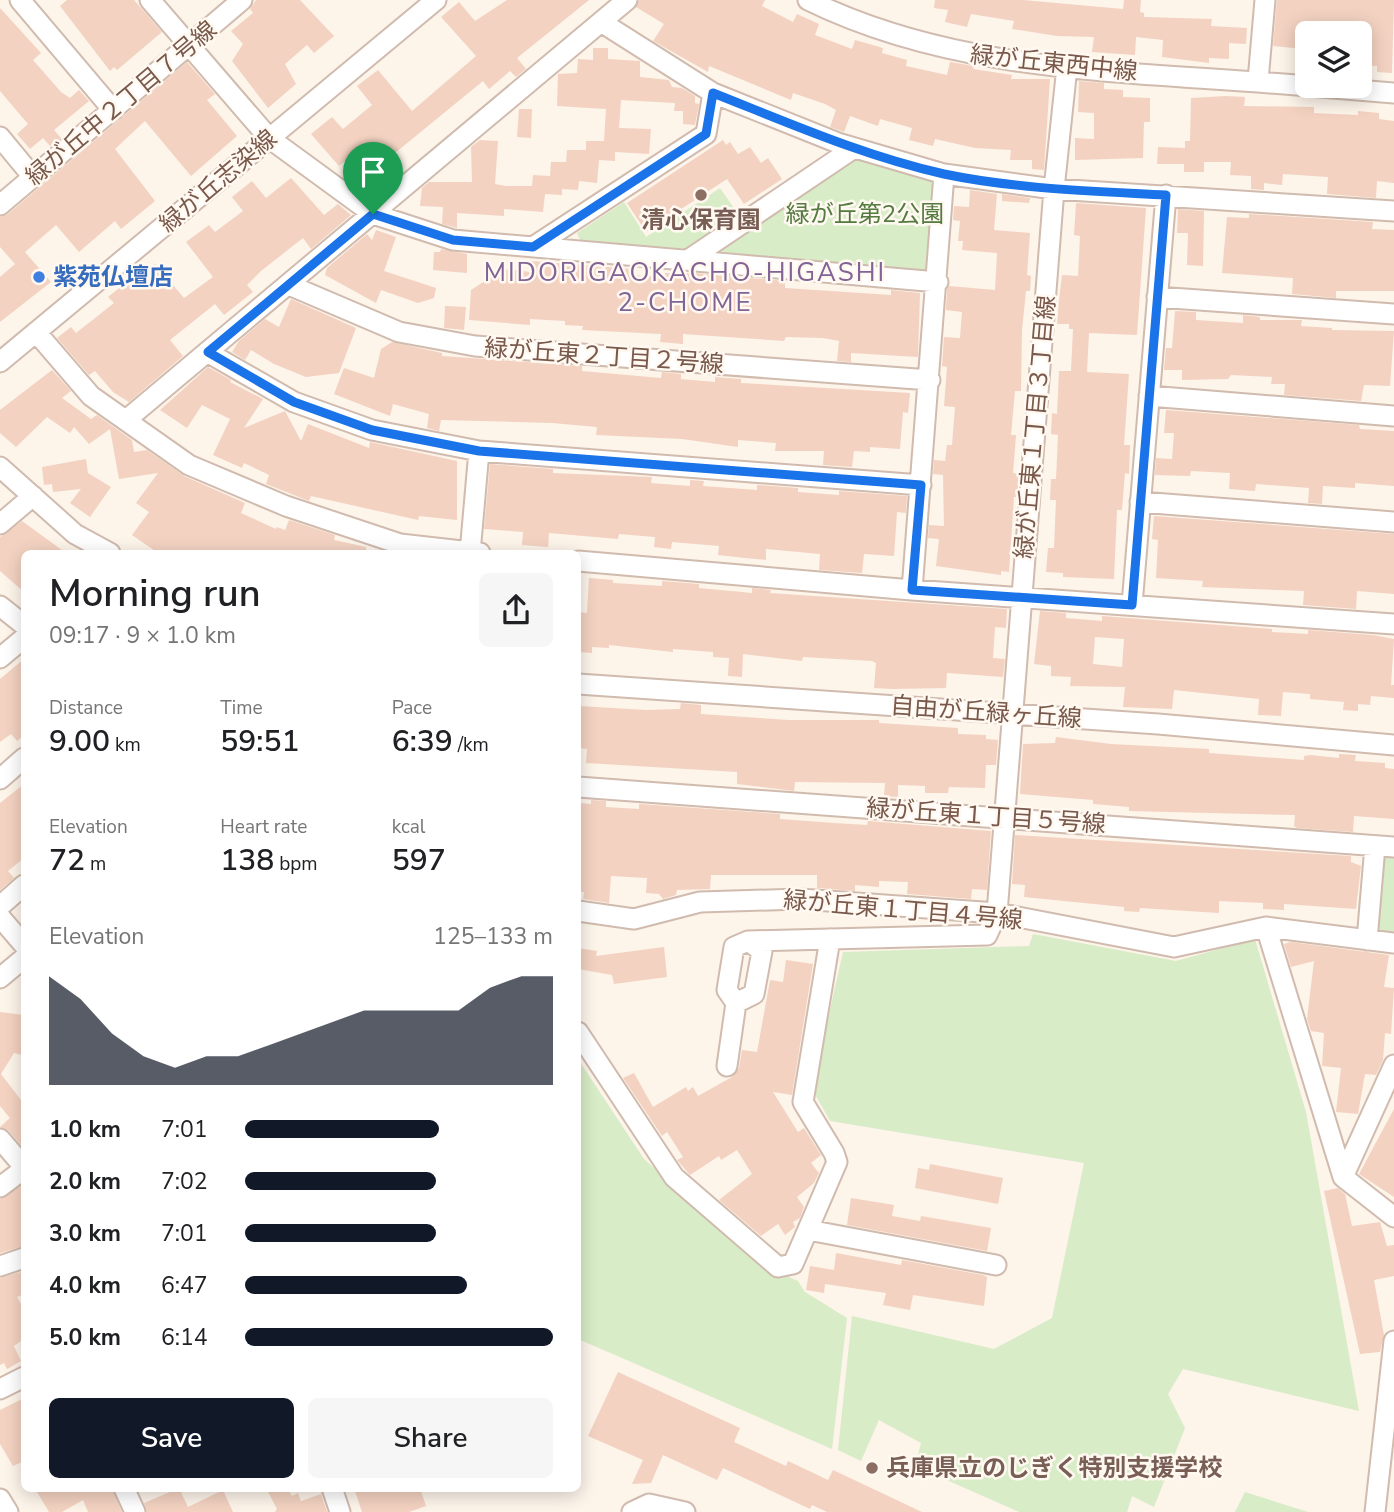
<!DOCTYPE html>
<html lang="en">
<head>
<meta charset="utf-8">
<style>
	body { margin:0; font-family:"Nunito Sans","Noto Sans JP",sans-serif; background:#f6f6f6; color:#202124; height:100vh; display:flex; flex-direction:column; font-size:26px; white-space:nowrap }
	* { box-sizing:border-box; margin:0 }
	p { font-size:23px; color:#757577 }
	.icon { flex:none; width:38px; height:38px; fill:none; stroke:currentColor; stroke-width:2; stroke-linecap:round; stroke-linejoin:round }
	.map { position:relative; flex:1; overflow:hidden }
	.details { position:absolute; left:21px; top:550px; width:560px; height:942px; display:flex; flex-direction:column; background:#fff; border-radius:10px; box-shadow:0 4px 18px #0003 }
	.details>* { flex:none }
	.tools { position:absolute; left:1295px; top:21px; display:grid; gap:14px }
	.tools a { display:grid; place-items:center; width:77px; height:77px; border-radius:10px; background:#fff; box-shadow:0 4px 18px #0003; font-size:35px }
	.pin { position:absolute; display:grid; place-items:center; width:60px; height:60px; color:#fff; margin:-72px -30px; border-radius:50% 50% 50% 0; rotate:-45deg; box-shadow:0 0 7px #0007 }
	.pin .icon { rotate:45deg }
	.round { display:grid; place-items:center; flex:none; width:74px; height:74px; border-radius:10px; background:#f6f6f6 }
	.headline { display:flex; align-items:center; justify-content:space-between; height:119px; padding:0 28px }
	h1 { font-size:38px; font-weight:600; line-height:52px }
	.stats { display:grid; grid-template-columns:repeat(3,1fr); gap:10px; height:119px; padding:7px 28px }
	.stats div { display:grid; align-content:center }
	.stats b { font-size:30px; font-weight:600 }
	.stats small { font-size:19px; font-weight:400 }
	.stats p { font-size:19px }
	.chart { height:196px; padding:14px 28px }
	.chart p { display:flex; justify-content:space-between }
	.chart svg { width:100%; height:126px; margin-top:7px; fill:#111827; opacity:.7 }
	.cta { display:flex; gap:14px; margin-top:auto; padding:14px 28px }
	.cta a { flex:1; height:80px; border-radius:10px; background:#111827; color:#fff; font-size:28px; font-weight:600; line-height:80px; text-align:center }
	.cta a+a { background:#f6f6f6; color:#202124 }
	ul { padding:0 28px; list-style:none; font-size:23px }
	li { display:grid; grid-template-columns:112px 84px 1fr; align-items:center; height:52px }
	li i { height:18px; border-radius:9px; background:#111827 }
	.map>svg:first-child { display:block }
	.green { fill:#d8ecc7 }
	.building { fill:#f3d2c1; fill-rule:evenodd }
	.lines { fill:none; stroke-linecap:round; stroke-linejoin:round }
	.minor-casing { stroke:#d0bbae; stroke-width:23 }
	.minor { stroke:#fff; stroke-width:19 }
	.route-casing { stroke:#fff; stroke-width:14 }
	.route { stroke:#1a73e8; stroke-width:9 }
	.education-dot { fill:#8d6e63; stroke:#fff9f1; stroke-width:2.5 }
	.shop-dot { fill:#3f7fe0; stroke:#fff9f1; stroke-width:2.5 }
	.labels { text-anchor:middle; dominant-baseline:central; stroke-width:5; stroke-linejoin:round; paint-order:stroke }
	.street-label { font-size:24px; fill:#79594c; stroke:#fff9f1 }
	.park-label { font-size:24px; fill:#547a40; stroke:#fff9f1 }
	.education-label { font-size:24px; font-weight:bold; fill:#785e54; stroke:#fff9f1 }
	.shop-label { font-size:24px; font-weight:bold; fill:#366cbe; stroke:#fff9f1; text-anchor:start }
	.neighbourhood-label { font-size:26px; letter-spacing:2px; fill:#816495; stroke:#fff9f1 }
</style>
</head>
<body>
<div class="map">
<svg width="1394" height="1512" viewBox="0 0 1394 1512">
	<rect width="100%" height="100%" fill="#fdf4ea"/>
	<!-- green -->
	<path class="green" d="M854 148 944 174 938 282 688 260Z
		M720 188 738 214 685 251 581 242 577 233 624 202 646 237Z
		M1375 846 1394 847V942L1367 940Z
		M1033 934 1176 961 1255 939 1306 1112 1359 1411 1183 1369 1168 1394 1185 1428 1154 1507 1132 1496 1127 1512H1019L915 1466 921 1443 879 1420 861 1461 838 1450 852 1316 994 1349 1052 1318 1084 1163 830 1121 812 1089 843 952 1029 946Z
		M578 1059 644 1159 766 1267 798 1281 805 1292 847 1318 832 1449 578 1339Z
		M1245 1492 1308 1512H1235Z"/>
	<!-- building -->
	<path class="building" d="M67 0H134L162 32 117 70 114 67 110 71 60 6Z
		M256 0H300L334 36 314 53 307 45 285 64 296 84 268 108 232 61 243 44 231 31 253 13 250 9Z
		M507 0H589L517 58 526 69 516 77 510 71 489 89 483 81 384 162 395 176 383 184 375 173 364 182 345 161 339 166 311 134 332 117 343 129 372 105 357 86 378 70 412 111 476 56 441 17 459 2 475 21Z
		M639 0H765L762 6 793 22 797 14 819 24 815 35 852 49 855 40 883 48 882 53 907 60 906 66 947 75 950 62 974 66 973 69 1012 75 1011 79H1050L1044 170 1032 169V160H1010L1011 150 975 148 935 139 933 146 909 140 912 128 880 119 878 126 850 116 844 132 830 127 836 110 825 104 793 93 791 100 709 66 708 72 653 41 664 24 636 7Z
		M935 0H1023L1123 9 1124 0H1141L1140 12 1144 13V17L1212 19 1211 26 1247 28 1246 44 1229 43V59L1209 58V63L1162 57 1163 40 1136 37 1135 55 1092 52 1094 37 1057 36 1012 29 1014 21 971 14 967 27 945 22 948 10 934 8Z
		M1277 0H1394L1392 73 1377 72V66L1360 65V33H1306L1304 49 1273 46Z
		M0 8 41 53 33 60 61 92 70 98 79 90 89 101 54 130 61 138 50 146 43 138 30 149 17 134 28 124 0 91Z
		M593 48H608V59L640 61V77L669 80 672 87 682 88 695 96V103L699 104 695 125 683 124V111H674L675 103 621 100 619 128 651 129 649 154 615 152V161L599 160 597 183 579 181 578 190 562 189V195L545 194 543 212 504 209V216L457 213V228L442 224 443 207 420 206 422 188 429 182H472L471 147 480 140 498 141 495 184 506 186H532L533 175 550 176 551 162H566L567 150H586V141H604L606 109 557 106 558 74 577 73 578 59 593 60Z
		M187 62 215 94 207 100 237 136 191 176 145 121 115 149 155 201 121 229 115 221 79 252 56 225 25 252 51 282 0 322V277L15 264 0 247V217L8 214Z
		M1079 81 1104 83V89L1123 90V97L1150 98V122H1144L1143 158 1075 160V138L1094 139V113L1078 112Z
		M1226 96 1245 97 1244 106 1314 107V113L1358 115V111L1379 113V119L1394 121V183L1377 181 1376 198 1327 194 1328 177 1283 174 1282 185 1264 183V190L1251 189V176L1230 175 1231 162H1204V172H1184V164H1157L1158 147 1185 148V141H1190L1191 98Z
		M519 109H532L531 138 517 137Z
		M723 140 726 145 730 142 738 154 750 147 761 163 768 158 782 179 744 204 727 179 646 232 627 203Z
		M291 178 324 215 338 204 351 215 311 249 303 238 261 271 247 285 253 292 224 315 215 304 170 340 183 356 129 402 113 392 95 371 89 375 57 338 71 327 76 333 114 303 108 297 123 285 125 288 155 264 184 298 213 277 186 242 209 225 215 232 243 211 232 197 252 181 266 198Z
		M970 190 997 194 994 230 1030 233 1027 275 1031 276 1030 291H1026L1022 330 1021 391H1015L1011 435H1016L1013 473 1019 474 1017 497H1014L1009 572 1001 571V575L936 566 939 539 928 538 929 525 944 526 943 475 933 474 934 460 945 461 947 445H952L955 407 944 406 947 367 942 366 944 337 960 338 962 312 946 310 947 290 949 286 995 290 997 253 962 250 963 241H958L960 221 953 220 954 206 969 207Z
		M1002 194 1030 198 1029 203 1002 201Z
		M1076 203 1146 208 1137 335 1089 333 1087 372 1129 374 1124 445H1130L1129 474 1125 473 1122 510H1117L1114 579 1063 577V573L1046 572 1048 548H1054L1056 500H1050L1051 479H1056L1058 435 1051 434 1052 413 1057 414 1059 371H1071L1073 329H1069V324H1057L1059 300 1062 275 1078 276 1080 236 1074 235Z
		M1178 209 1204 211 1203 266 1187 265 1188 233H1177Z
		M1249 214 1373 222 1372 229 1394 230V291H1336V298L1292 294 1293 278 1222 273 1227 217 1249 218Z
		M376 230 396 237 384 271 436 288 434 298 418 303 381 290 376 303 325 275 327 268 367 234 372 240Z
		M441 249 467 254V273L433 270 434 252H440Z
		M532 261 631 269V275L665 277V273H695L785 281V288L891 295V290L920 293 918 357 851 353V362L837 361 839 341 823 338 786 337 784 341 683 334V344L660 342 661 334 582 330 583 326 565 325V321L530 319V325L469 320 471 290 503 269 531 272Z
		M291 299 356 328 339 373 306 377 274 364 251 350 245 360 232 352 239 341 265 319 279 327Z
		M445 306 466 307 464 330 444 328Z
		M1175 311 1196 312V320L1243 323V315L1260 317V320H1302L1301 326 1332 328V330L1394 331 1390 386 1364 385 1361 401 1284 395 1285 384H1271L1272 377 1231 375 1228 379 1182 380V370H1164L1166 348H1172Z
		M392 342 442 353V356L582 366V371L661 378 662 372 681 374V379L715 382V377L741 379V383L910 393 908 413 903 412 900 449 870 447V452L854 451 852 467 823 465 824 451H775L776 443 738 440V447L682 439 596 435 597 427 552 423 441 420 439 431 427 428 429 414 393 404 390 416 334 394 344 368 374 378 381 349Z
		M208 367 231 380 230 382 263 399 244 428 285 411 301 441 308 424 369 448 370 442 457 461V520L419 516 418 520 311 496 309 501 266 484 269 475 244 463 242 468 213 455 230 419 202 405 187 428 160 410Z
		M52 370 71 391 62 398 91 419 97 415 132 440 134 452 147 450 184 476 245 503 241 513 276 529 277 527 285 530 289 520 335 535 334 540 366 547V553H158L132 535 149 512 136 503 158 473 119 479 110 429 89 444 74 427 70 433 47 417 16 447 0 433V410Z
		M1166 410 1359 425 1360 429 1394 431V486L1355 483V488L1323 486 1322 504 1308 503 1309 488 1256 484 1255 491 1229 489 1230 473 1191 471 1190 476 1155 475 1156 458 1172 459 1174 433H1164Z
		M86 459 88 473 111 487 90 517 70 503 81 489 53 492 52 484 44 485 42 467Z
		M490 464 553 469V473L652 477 651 483 690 486V480L704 481 703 486 757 490V485L798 488V492L839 495V491L907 496 906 513 897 512 894 556 864 554 862 573 819 570 820 554 766 549V560L745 558 718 555 719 546 672 542 671 549 654 547 655 537 619 534 618 539 549 533 548 547 522 545 523 532 484 529Z
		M1154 516 1394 534V594L1357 591 1356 609 1303 605 1304 591 1202 587 1203 581 1156 578 1158 540 1152 539Z
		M22 521 66 553H24V592L0 571V537Z
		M589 578 613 580V583L662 586V581L699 584V588L752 593V588L771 590 770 593 1007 609 1006 628 995 627 993 658 1005 659 1003 677 947 673 946 688 892 689 874 688 876 663 872 661 803 657 802 661 743 654 742 677 728 676 729 658 713 657V652L673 649V652L609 645V648L592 647V653L578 652V612L587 613Z
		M1040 611 1066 613V618L1102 621V616L1272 629V632L1291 633 1308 634V630L1373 635 1394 639 1391 685H1394V698L1371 696 1370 705 1358 704V711L1343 710 1344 702 1310 699V694L1283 692 1281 716 1258 715 1259 699 1174 690 1172 709 1123 707 1125 687 1070 686 1071 677 1051 676V666L1034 664ZM1095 637 1124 639 1122 667 1093 664Z
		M24 659V735L17 741 11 734 0 742V679Z
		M681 703 701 705V714L789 720H879V723L958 728V734L986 735V739L998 740 996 765H986L985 788 949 787 948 793H925V786L898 785V797L884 796 885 783 795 782 794 791 737 784V772L586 763 587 749 578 748 580 706 646 710 680 709Z
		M1056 737 1111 744 1209 749V753L1304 760V756L1310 755 1339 758V754L1356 755 1355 761 1385 763V768L1394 769V819L1354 816 1353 832 1297 828 1294 826 1295 815 1129 811V807L1093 804V800L1020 794 1023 744 1055 743Z
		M24 784V858L8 871 14 878 0 890V803Z
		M591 800 606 801V807L639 809V804L780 814V819L834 823 867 825 868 821 991 831 987 890 972 889 971 899 907 894 908 882 879 881V887L855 885V891L817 888V875H711L710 889 677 890 676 895 663 899 659 894 646 893 647 878 611 876 609 903 583 899 584 892H578V803L591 804Z
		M1015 835 1351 856V862L1361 866 1356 909 1284 904V910L1263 909V903L1219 901V913L1140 908 1139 912 1124 911V907L1024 897 1025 885 1012 884Z
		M1291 942 1389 955 1384 987 1394 988 1391 1034 1385 1033 1383 1060 1376 1075 1365 1074 1358 1114 1336 1112 1341 1068 1322 1066 1324 1033 1311 1031 1307 1019 1314 961 1291 967 1284 944Z
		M664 947 667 977 614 984 612 975 578 969V948L597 951 596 956Z
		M786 960 813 964 792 1095 773 1092 798 1132 804 1128 821 1155 811 1163 819 1173 814 1183 797 1197 804 1207 800 1218 793 1222 795 1227 785 1235 778 1224 761 1236 719 1200 752 1174 737 1150 721 1160 719 1156 690 1175 677 1160 683 1157 667 1132 662 1136 623 1078 634 1073 653 1107 686 1087 688 1091 693 1087 698 1096 732 1077 739 1068 742 1050 757 1052 770 980 783 982Z
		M0 1012 24 1015 22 1055 14 1053 1 1074 24 1104V1149L9 1131 0 1127 10 1118 0 1106Z
		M1394 1109V1197L1359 1174Z
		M930 1164 1003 1178 998 1204 915 1188 918 1168 929 1170Z
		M24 1184V1246L0 1253V1199Z
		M1338 1188 1345 1194 1352 1226 1380 1222 1387 1246 1394 1245V1276L1374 1280 1384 1335 1380 1352 1360 1354 1324 1191Z
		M851 1198 894 1205 892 1216 920 1221 921 1216 991 1228 987 1251 847 1225Z
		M836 1253 901 1265 902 1260 983 1275 987 1277 984 1306 913 1295 910 1310 883 1305 886 1293 825 1284 824 1293 806 1290 810 1266 834 1270Z
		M24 1271V1294L17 1297 24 1310V1339L14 1346 21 1361 7 1369 4 1363 0 1365V1278Z
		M618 1372 740 1428 734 1442 786 1466 788 1461 828 1480 833 1470 922 1512H827L812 1505 810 1509 723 1468 717 1480 663 1455 651 1483 632 1484 643 1460 588 1436Z
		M24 1398V1461L13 1466 0 1444V1410Z
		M46 1488H112L122 1512H88L83 1500 62 1512H49L37 1492Z
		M179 1488 188 1507 223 1490 233 1512H147L144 1503Z
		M266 1488H287L292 1496 298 1493 301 1501 321 1494 327 1512H275L277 1509Z
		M354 1488H420L426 1506 409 1512H362Z"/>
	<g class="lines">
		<defs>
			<path id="minor" d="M20 0 113 110
				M150 0 269 138 373 214 453 240 938 282
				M808 0C962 76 1140 71 1307 86
				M601 22 713 93 838 143 944 174 1054 189 1394 211
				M1258 81 1265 0
				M1308 86 1394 93
				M0 137 33 177
				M0 205 242 0
				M533 247 706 134 713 93
				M688 260 854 148
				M289 285 399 332 475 346 930 380
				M1157 297 1394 314
				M36 332 91 396 189 465 286 506 400 544 480 553
				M207 352 294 402 372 430 479 451 921 485
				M0 362 436 0
				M1149 396 1394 416
				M126 420 627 0
				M0 467 75 534 110 553
				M1140 502 1394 522
				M0 524 33 496
				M470 553 479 451
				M578 561 912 590 1394 624
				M912 590 944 174
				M1132 605 1166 195
				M0 606 24 625
				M0 658 24 638
				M578 684 1158 724 1394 745
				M0 779 24 758
				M578 787 1394 847
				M0 906 24 885
				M578 911 634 919 700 902 800 899 997 913 1174 947 1266 927 1394 943
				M0 917 24 945
				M1266 927 1343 1177 1394 1217
				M1367 940 1375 846
				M748 941 762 951 754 994 736 1003 727 990 734 947 748 941 987 935 997 913 1054 189 1067 67
				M0 978 24 958
				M578 1032 674 1177 778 1267 793 1264 837 1162 834 1153 803 1102 830 939
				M727 1066 736 1003
				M0 1139 24 1167
				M1343 1177 1394 1065
				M0 1187 24 1169
				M808 1230 996 1265
				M0 1266 24 1258
				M0 1389 24 1377
				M124 1488 135 1512
				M332 1488 340 1512
				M0 1499 8 1512
				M632 1512 649 1504 685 1512
				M1375 1512 1394 1341"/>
		</defs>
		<!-- minor casing -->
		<use href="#minor" class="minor-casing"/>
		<!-- minor -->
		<use href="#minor" class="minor"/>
	</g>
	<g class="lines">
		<defs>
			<path id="route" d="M713 93C789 123 864 156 944 174 1016 189 1092 191 1166 195L1132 605 912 590 921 485 479 451 372 430 294 402 208 352 373 214 453 240 533 247 706 134Z"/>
		</defs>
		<!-- route casing -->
		<use href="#route" class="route-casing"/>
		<!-- route -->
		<use href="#route" class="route"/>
	</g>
	<!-- markers -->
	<g class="education-dot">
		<circle cx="701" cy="195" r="7"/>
		<circle cx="872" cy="1468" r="7"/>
	</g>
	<circle class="shop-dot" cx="39" cy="277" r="7"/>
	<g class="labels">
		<!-- street labels -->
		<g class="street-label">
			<text transform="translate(1054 63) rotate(6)">緑が丘東西中線</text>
			<text transform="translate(121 103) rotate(-40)">緑が丘中２丁目７号線</text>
			<text transform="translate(218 181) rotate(-40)">緑が丘志染線</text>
			<text transform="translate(604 356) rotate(4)">緑が丘東２丁目２号線</text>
			<text transform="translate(1035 427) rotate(-85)">緑が丘東１丁目３丁目線</text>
			<text transform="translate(986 712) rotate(4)">自由が丘緑ヶ丘線</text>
			<text transform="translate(986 816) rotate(4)">緑が丘東１丁目５号線</text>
			<text transform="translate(903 910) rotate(5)">緑が丘東１丁目４号線</text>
		</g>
		<!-- park labels -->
		<g class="park-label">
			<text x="865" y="214">緑が丘第2公園</text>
		</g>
		<!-- education labels -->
		<g class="education-label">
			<text x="701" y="220">清心保育園</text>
			<text x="886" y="1468" text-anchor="start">兵庫県立のじぎく特別支援学校</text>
		</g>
		<!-- shop labels -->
		<g class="shop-label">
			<text x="53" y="277">紫苑仏壇店</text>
		</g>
		<!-- neighbourhood labels -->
		<g class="neighbourhood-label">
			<text x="685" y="272">MIDORIGAOKACHO-HIGASHI<tspan x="685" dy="30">2-CHOME</tspan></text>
		</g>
	</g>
</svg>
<div class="tools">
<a><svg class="icon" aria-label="layers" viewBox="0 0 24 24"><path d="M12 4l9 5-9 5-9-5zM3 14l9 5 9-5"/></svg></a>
</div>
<div class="pin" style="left:373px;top:214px;background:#1e9e55"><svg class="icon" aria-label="arrive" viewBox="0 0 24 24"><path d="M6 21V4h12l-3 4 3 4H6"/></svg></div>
<section class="details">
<div class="headline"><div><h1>Morning run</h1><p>09:17 · 9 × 1.0 km</p></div><a class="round"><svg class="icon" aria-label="share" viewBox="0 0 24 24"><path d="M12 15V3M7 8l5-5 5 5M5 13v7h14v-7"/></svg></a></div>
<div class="stats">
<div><p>Distance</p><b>9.00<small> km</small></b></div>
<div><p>Time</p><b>59:51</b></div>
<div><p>Pace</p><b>6:39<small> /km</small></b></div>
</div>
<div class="stats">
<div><p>Elevation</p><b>72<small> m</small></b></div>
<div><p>Heart rate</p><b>138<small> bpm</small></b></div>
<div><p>kcal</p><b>597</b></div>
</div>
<div class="chart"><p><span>Elevation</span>125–133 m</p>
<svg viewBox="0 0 160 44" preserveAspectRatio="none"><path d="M0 44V6L10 14L20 26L30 34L40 38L50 34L60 34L70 30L80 26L90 22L100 18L110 18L120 18L130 18L140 10L150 6L160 6V44z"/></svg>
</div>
<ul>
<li><b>1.0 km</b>7:01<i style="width:63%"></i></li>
<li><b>2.0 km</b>7:02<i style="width:62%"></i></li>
<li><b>3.0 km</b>7:01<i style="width:62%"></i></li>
<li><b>4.0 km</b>6:47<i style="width:72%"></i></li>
<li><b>5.0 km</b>6:14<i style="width:100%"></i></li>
</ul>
<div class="cta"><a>Save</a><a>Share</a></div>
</section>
</div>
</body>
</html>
